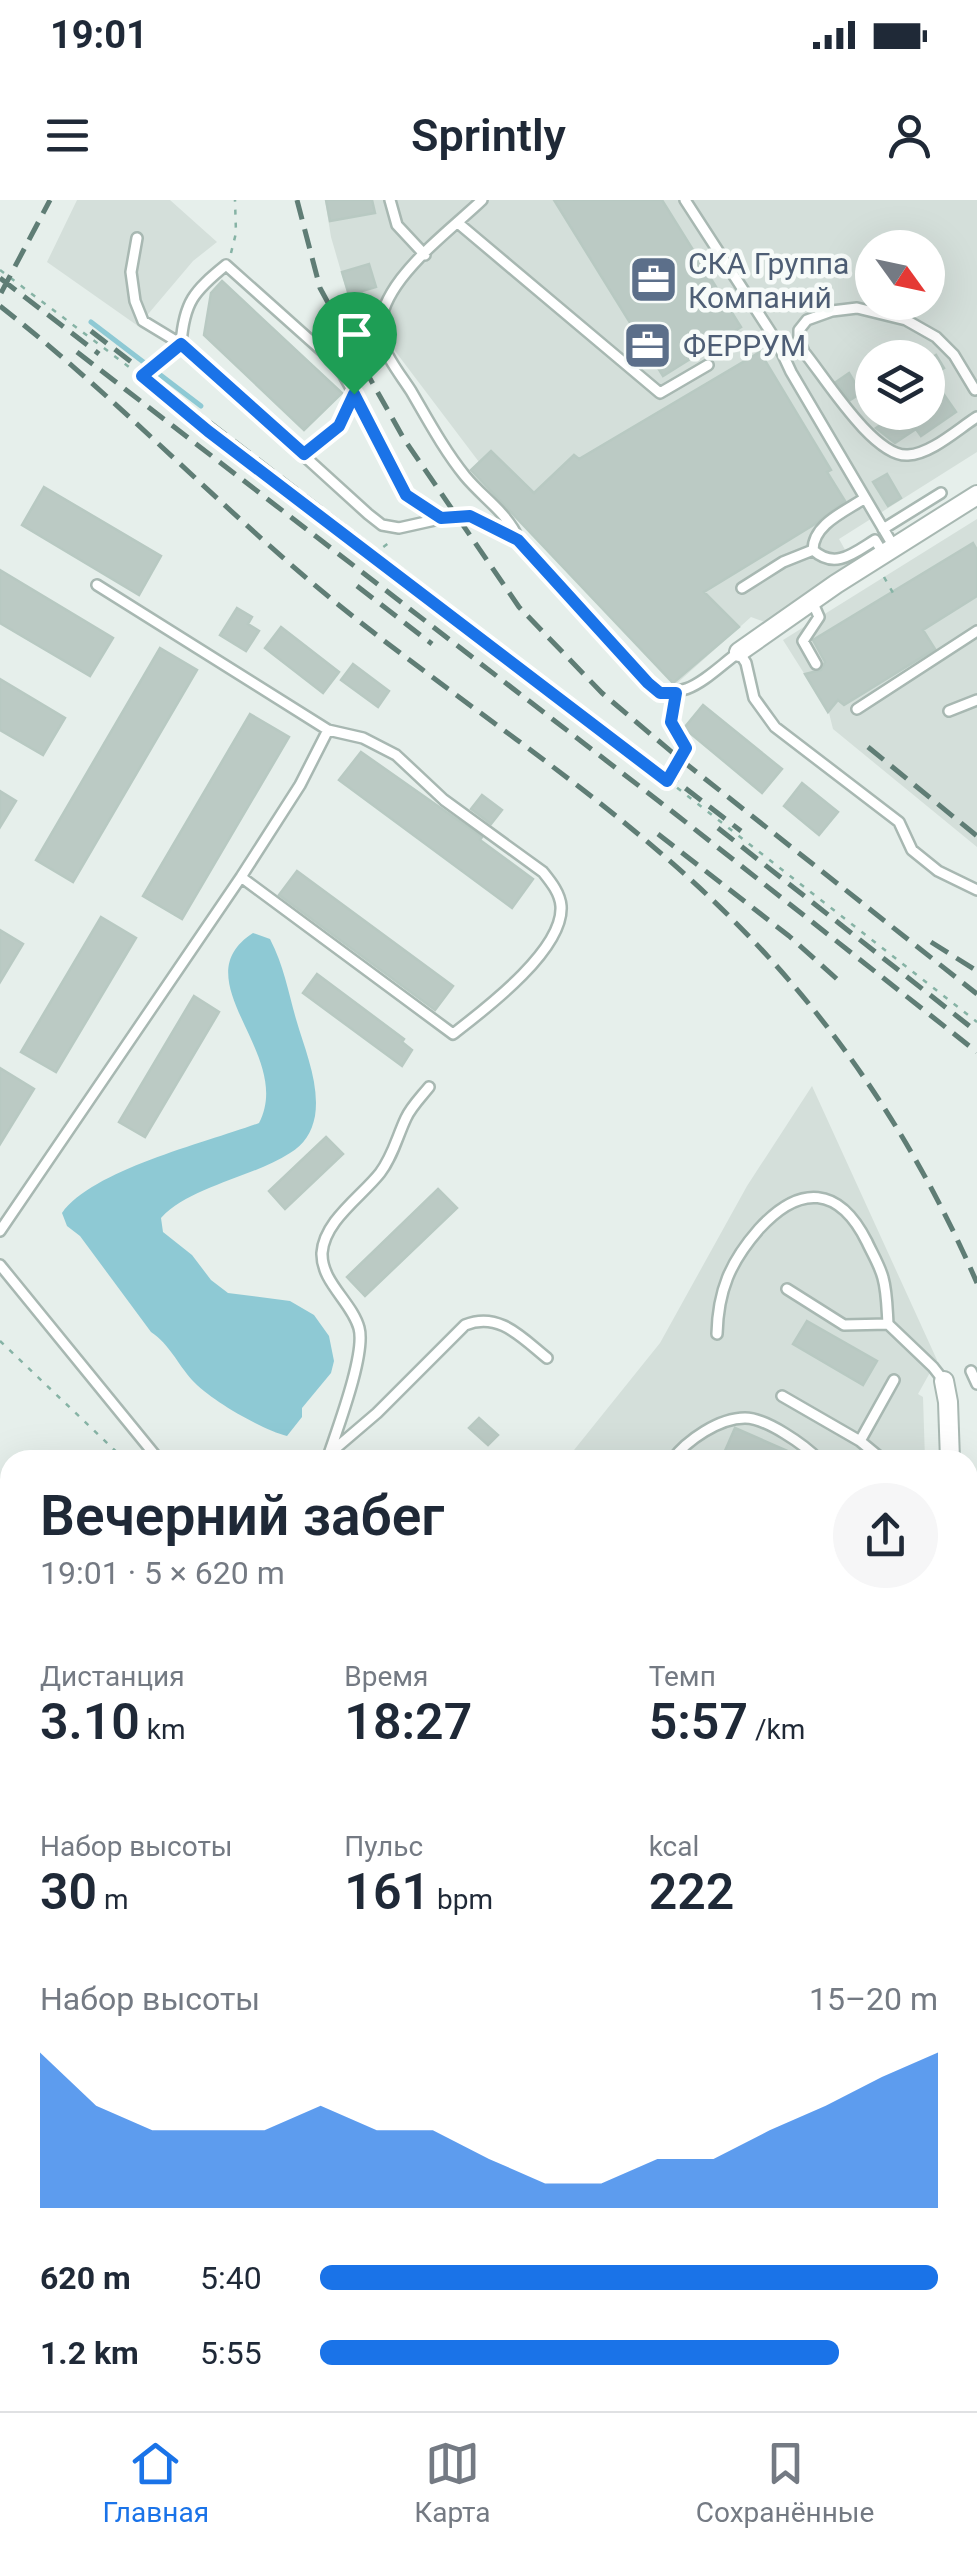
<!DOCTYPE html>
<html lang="ru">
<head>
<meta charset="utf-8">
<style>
	body { margin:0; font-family:Roboto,sans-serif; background:#f6f6f7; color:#1f2937; height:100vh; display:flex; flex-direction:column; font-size:38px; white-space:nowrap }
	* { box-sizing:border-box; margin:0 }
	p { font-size:32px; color:#747a83 }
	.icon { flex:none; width:55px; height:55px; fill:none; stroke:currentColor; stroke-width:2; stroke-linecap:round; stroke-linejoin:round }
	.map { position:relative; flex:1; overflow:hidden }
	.sheet { position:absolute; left:0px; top:1250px; width:978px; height:962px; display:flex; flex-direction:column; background:#fff; border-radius:30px 30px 0 0; box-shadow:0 10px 40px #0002 }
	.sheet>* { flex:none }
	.needle { width:65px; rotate:123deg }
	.fabs { position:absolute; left:855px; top:30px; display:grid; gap:20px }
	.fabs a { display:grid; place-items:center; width:90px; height:90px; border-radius:50%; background:#fff; box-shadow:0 10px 40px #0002; font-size:50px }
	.pin { position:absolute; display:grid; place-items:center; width:85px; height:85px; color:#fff; margin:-102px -42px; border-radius:50% 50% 50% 0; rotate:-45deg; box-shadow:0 0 10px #0007 }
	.pin .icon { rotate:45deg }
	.round { display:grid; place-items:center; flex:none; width:105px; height:105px; border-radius:52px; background:#f6f6f7 }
	.overview { display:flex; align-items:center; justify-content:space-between; height:170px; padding:0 40px }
	h1 { font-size:55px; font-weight:600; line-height:75px }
	.metrics { display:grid; grid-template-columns:repeat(3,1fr); gap:15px; height:170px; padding:10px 40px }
	.metrics div { display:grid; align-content:center }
	.metrics b { font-size:50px; font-weight:600 }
	.metrics small { font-size:28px; font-weight:400 }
	.metrics p { font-size:28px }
	.chart { height:280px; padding:20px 40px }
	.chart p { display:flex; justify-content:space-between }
	.chart svg { width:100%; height:180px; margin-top:10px; fill:#1a73e8; opacity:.7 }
	ul { padding:0 40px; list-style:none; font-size:32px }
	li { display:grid; grid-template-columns:160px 120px 1fr; align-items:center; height:75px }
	li i { height:25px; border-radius:12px; background:#1a73e8 }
	.status { display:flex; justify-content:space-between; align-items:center; height:70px; padding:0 50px; background:#fff; direction:ltr }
	.status svg { height:28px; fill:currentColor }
	header { display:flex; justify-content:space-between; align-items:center; height:130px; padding:0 40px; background:#fff; font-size:45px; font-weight:600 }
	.menu { display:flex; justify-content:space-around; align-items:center; height:140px; border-top:2px solid #e0e1e3; background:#fff; font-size:28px; color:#747a83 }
	.menu a { display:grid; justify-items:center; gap:5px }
	.menu .on { color:#1a73e8 }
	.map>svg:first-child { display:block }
	.built { fill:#d4dfda; fill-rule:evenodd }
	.green { fill:#bfe0c8 }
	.water { fill:#8ec9d4 }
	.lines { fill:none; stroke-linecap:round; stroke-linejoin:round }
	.stream { stroke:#8ec9d4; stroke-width:5 }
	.building { fill:#bbcac4; stroke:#b8c9c2; stroke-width:2.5 }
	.lane-casing { stroke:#a8b8b2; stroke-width:14 }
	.street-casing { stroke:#a8b8b2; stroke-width:22 }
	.primary-casing { stroke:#c2cac8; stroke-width:32 }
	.path { stroke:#86b3a5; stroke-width:2.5; stroke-dasharray:5 8; stroke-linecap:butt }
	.lane { stroke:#fff; stroke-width:9 }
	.street { stroke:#fff; stroke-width:18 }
	.primary { stroke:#6aa596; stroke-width:28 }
	.rail { stroke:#5f7d75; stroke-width:5; stroke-dasharray:20 10; stroke-linecap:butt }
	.route-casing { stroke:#fff; stroke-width:20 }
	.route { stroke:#1a73e8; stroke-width:12 }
	.labels { text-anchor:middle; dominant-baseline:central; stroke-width:9; stroke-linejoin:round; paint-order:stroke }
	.service-label { font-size:30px; fill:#4e5e75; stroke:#f7fbf9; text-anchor:start }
</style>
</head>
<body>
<div class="status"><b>19:01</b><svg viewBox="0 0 49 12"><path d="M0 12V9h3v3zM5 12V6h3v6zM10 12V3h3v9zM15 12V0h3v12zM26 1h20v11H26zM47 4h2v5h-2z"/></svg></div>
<header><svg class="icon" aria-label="menu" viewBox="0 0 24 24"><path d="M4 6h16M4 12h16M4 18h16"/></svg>Sprintly<svg class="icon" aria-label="person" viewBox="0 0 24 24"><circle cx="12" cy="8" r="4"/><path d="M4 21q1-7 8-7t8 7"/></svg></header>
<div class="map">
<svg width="977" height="2211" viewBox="0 0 977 2211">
	<rect width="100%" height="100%" fill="#e6efeb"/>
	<!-- built -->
	<path class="built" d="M77 0H170L217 42 193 61 138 126 47 62Z
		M325 0H977V252L839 339 853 364 765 422 751 417 675 485 471 270 479 262 389 143 375 152 349 99 331 37ZM872 48H928V102H872ZM872 158H928V212H872Z
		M977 319V647L833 529 829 513 783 440Z
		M812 886 937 1160 918 1194 923 1197 925 1260H566L660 1143 747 986Z
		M10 1695V2202H375L376 2211H0V1711Z"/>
	<!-- green -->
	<path class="green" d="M375 2203H919L915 2211H376Z"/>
	<!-- water -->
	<path class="water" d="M253 733 270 739C284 766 288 791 296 819 305 850 320 884 315 916 312 932 304 945 290 953 251 978 191 986 161 1018L163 1032 192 1055 211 1080 228 1093 290 1101 314 1115 329 1136 334 1161 331 1173 302 1208V1217L287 1236C261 1229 210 1200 192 1180 177 1163 170 1145 151 1132L80 1036 67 1026 62 1013C92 970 208 942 259 923 295 854 180 780 253 733Z"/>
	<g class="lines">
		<!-- stream -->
		<path class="stream" d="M91 122 201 206"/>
	</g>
	<!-- building -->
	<path class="building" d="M326 0H372L375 13 330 21Z
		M554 0H662L741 127 663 176Z
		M369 64 376 87 349 95 342 72Z
		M222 81 342 193 304 230 204 135 211 93Z
		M760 152 831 270 827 272 845 301 815 324 704 392 739 427 673 483 471 270 491 251 534 293 574 255 579 259Z
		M936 155 944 168 931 176 956 212 921 236 916 229 895 243 876 228 899 212H928V160Z
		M849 173 861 193 850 200 836 182Z
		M887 274 901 298 888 306 873 282Z
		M44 287 161 356 139 395 22 325Z
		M973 343 977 350V396L923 430 935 449 844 505 838 500 828 512 805 474 821 470 825 462 813 440Z
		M0 370 113 438 90 476 0 423Z
		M237 408 252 417 248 424 259 431 246 451 220 435Z
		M281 427 339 472 323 493 265 448Z
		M160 448 197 470 73 682 36 660Z
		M353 464 389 491 378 507 341 480Z
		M0 479 65 518 43 555 0 530Z
		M703 505 782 569 762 593 684 528Z
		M250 514 289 537 182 719 143 696Z
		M361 552 482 637 480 640 533 679 512 708 339 580Z
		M802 583 838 612 819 635 784 606Z
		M0 591 16 601 0 627Z
		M482 595 502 610 491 624 471 609Z
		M297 671 453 786 435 810 279 695Z
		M101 717 136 738 56 872 21 852Z
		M0 730 23 744 0 782Z
		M317 774 404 839 402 842 412 850 402 866 303 793Z
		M194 796 219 812 145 937 119 922Z
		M0 868 34 889 0 944Z
		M326 937 343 954 285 1009 269 991Z
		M438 989 457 1008 365 1096 347 1077Z
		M807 1121 877 1161 863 1185 793 1144Z
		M479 1218 498 1235 488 1245 469 1228Z
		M735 1228 806 1259 807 1260H721Z"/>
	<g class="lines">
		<defs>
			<path id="lane" d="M390 0 397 25 425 55
				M482 0C448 33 364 92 383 145 389 161 402 177 411 191 428 220 444 250 465 276 484 299 507 312 519 340
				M685 0 777 142 791 172 894 347
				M458 23 660 193 708 165
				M137 38 131 72 135 101 143 121 181 144 368 314 382 325 399 328 453 316H470L519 340 647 483C682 508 710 473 739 452L746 463 754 498 775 527 899 622 912 650 938 671 977 690
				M181 144C184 102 194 91 226 65L329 157 343 174 369 220 405 295 441 318
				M975 190 954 155 936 137 906 120 857 108 832 111 807 120 799 130V140L804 152C824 176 874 258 908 255 931 254 958 229 977 217
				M303 254 339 227 354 194
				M865 298C846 311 813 324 813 350 835 370 854 353 875 340L883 353
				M883 329 941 293
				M742 388 783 362 813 350
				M812 401 819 417 803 441 816 464
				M857 509 977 431
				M949 511 977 500
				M241 677 453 834C484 810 564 750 561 706 560 693 551 682 543 672L444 600 396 555 363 538 328 530
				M0 1031 241 677 300 585 328 530 97 385
				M0 1065 159 1260
				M888 1124 933 1167 944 1181
				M717 1134C718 1091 730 1062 759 1029 800 984 839 986 867 1042 872 1053 880 1066 883 1078 887 1092 887 1109 888 1124L844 1125 787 1089
				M971 1171 977 1184
				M782 1196 860 1241 883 1260
				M860 1241 894 1180
				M329 1254C338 1227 366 1153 359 1128 352 1102 321 1082 322 1053 324 1021 362 996 380 973 393 956 397 937 406 918 411 907 421 897 429 887
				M322 1260 377 1213 465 1125C499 1111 522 1138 547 1158
				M672 1260C687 1240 719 1218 745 1218 766 1218 805 1245 819 1260
				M968 1341 977 1340
				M968 1399 977 1401
				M0 1790 10 1775
				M0 1858 10 1864
				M968 1895 977 1894
				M0 2024 10 2031
				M968 2044 977 2045
				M300 2211 301 2202"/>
			<path id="street" d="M739 452 836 384 977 295
				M944 1181 948 1202 950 1260
				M0 1495 10 1503
				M968 1612 977 1775
				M0 1673 10 1657"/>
			<path id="primary" d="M0 1355 10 1366
				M0 1392 10 1404
				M968 2165 977 2170
				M968 2193 977 2198"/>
		</defs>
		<!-- lane casing -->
		<use href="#lane" class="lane-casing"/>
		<!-- street casing -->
		<use href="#street" class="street-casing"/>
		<!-- primary casing -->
		<use href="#primary" class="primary-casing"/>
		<!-- path -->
		<path class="path" d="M231 53 236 33 235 0
			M0 70 141 176 168 154
			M141 176 207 231 625 547 977 822
			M373 355 390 342
			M884 377 893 393
			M668 580 686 548 671 522 674 507
			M0 1141 125 1260
			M0 1328 10 1331
			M384 2202 385 2211
			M441 2202 442 2211
			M814 2202 830 2211
			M629 2211 634 2202
			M751 2211 756 2202"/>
		<!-- lane -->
		<use href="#lane" class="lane"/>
		<!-- street -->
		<use href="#street" class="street"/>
		<!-- primary -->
		<use href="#primary" class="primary"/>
		<!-- rail -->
		<path class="rail" d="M297 0 320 88 350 143 404 239 519 407 602 493 680 559 977 794
			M0 78 99 154
			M1 93 50 0
			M0 106C119 199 222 310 340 406 470 511 616 602 734 721 839 826 918 947 977 1083
			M91 131 741 631
			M77 152 678 616 977 852
			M357 386 432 444
			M868 547 977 636
			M718 628 977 832
			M658 634 789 736 838 780
			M931 742 977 771"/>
	</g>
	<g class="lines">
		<defs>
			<path id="route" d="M181 144 304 254 339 226 354 194 406 295 441 318 470 316 518 340 648 483 660 493H676L671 522 686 548 667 581 208 231 142 176Z"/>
		</defs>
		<!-- route casing -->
		<use href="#route" class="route-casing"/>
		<!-- route -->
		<use href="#route" class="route"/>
	</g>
	<!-- icons -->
	<defs>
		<symbol id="office-square" viewBox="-11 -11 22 22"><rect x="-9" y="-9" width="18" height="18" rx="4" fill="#5c6f8a" stroke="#f7fbf9"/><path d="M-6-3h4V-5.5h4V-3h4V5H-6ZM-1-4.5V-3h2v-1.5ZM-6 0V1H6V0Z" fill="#fff"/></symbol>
	</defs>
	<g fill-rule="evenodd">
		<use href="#office-square" x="626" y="52" width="55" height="55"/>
		<use href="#office-square" x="620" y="118" width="55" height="55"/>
	</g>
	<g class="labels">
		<!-- service labels -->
		<g class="service-label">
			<text x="688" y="63">СКА Группа<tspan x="688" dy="34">Компаний</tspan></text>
			<text x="683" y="145">ФЕРРУМ</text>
		</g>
	</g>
</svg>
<div class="fabs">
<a><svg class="needle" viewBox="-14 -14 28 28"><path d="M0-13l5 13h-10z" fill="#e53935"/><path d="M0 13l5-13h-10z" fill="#747a83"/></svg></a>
<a><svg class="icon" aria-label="layers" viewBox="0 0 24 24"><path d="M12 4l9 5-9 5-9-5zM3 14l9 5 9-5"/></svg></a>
</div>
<div class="pin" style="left:354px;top:194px;background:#1e9e55"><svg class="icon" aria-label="arrive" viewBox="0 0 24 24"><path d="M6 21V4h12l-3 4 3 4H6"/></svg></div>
<section class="sheet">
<div class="overview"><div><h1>Вечерний забег</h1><p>19:01 · 5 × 620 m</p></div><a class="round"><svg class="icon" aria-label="share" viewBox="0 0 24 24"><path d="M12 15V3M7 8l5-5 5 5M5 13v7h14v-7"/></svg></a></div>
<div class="metrics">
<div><p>Дистанция</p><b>3.10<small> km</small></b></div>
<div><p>Время</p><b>18:27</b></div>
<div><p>Темп</p><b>5:57<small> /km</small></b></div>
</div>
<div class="metrics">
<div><p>Набор высоты</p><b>30<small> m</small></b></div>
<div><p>Пульс</p><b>161<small> bpm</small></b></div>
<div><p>kcal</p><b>222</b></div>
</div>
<div class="chart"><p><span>Набор высоты</span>15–20 m</p>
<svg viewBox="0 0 160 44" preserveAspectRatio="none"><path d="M0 44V6L10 19L20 25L30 25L40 25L50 19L60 25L70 25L80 32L90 38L100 38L110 32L120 32L130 25L140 19L150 12L160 6V44z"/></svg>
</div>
<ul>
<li><b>620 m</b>5:40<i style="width:100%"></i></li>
<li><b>1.2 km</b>5:55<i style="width:84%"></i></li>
</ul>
</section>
</div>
<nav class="menu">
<a class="on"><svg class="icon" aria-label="home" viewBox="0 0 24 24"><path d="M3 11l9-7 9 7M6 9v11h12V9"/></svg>Главная</a>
<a><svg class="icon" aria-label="map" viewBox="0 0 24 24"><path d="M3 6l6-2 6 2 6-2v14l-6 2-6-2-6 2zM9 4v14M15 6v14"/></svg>Карта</a>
<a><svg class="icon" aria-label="saved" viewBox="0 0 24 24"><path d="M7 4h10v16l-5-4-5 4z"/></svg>Сохранённые</a>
</nav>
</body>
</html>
